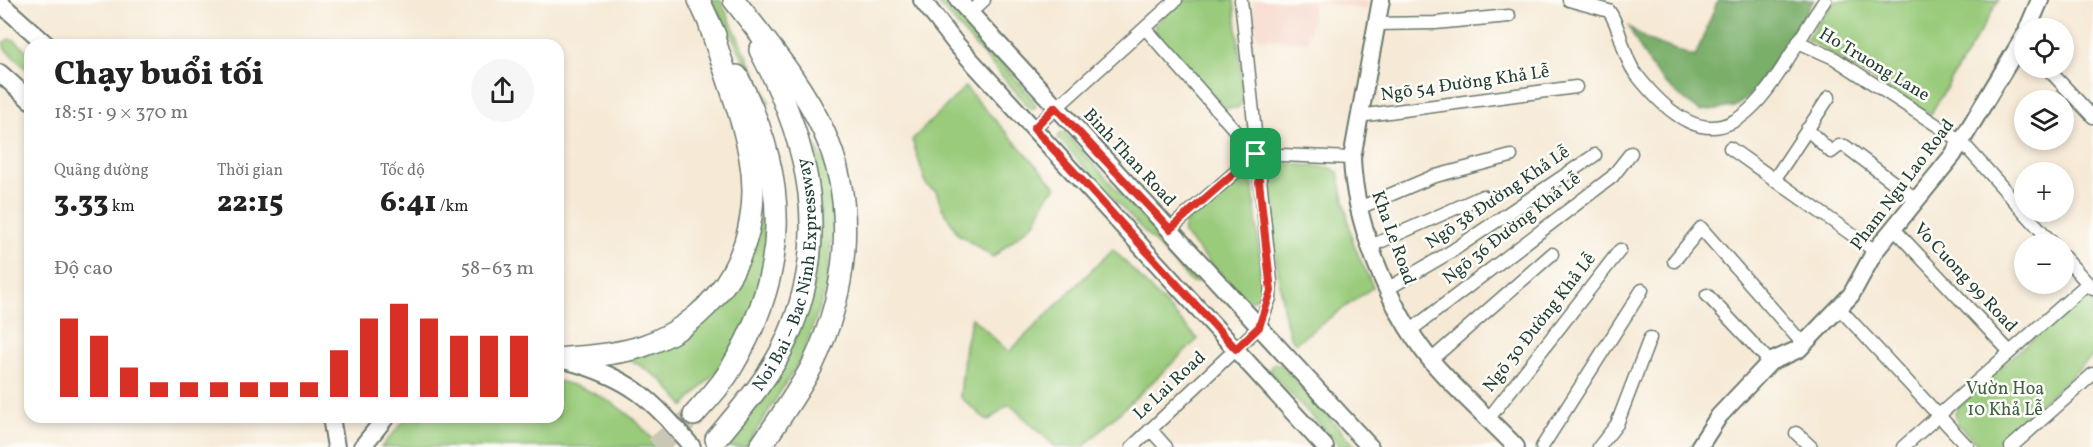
<!DOCTYPE html>
<html lang="vi">
<head>
<meta charset="utf-8">
<style>
	body { margin:0; font-family:Vollkorn,serif; background:#f6f6f6; color:#222; height:100vh; display:flex; flex-direction:column; font-size:22px; white-space:nowrap }
	* { box-sizing:border-box; margin:0 }
	p { font-size:20px; color:#767676 }
	.icon { flex:none; width:33px; height:33px; fill:none; stroke:currentColor; stroke-width:2; stroke-linecap:round; stroke-linejoin:round }
	.map { position:relative; flex:1; overflow:hidden }
	.drawer { position:absolute; left:24px; top:39px; width:540px; height:384px; display:flex; flex-direction:column; background:#fff; border-radius:18px; box-shadow:0 3px 9px #0003 }
	.drawer>* { flex:none }
	.fabs { position:absolute; left:2014px; top:18px; display:grid; gap:12px }
	.fabs a { display:grid; place-items:center; width:60px; height:60px; border-radius:50%; background:#fff; box-shadow:0 3px 9px #0003; font-size:30px }
	.pin { position:absolute; display:grid; place-items:center; width:51px; height:51px; color:#fff; margin:-26px; border-radius:12px; box-shadow:0 3px 9px #0006 }
	.round { display:grid; place-items:center; flex:none; width:63px; height:63px; border-radius:32px; background:#f6f6f6 }
	.headline { display:flex; align-items:center; justify-content:space-between; height:102px; padding:0 30px }
	h1 { font-size:33px; font-weight:800; line-height:45px }
	.metrics { display:grid; grid-template-columns:repeat(3,1fr); gap:9px; height:102px; padding:6px 30px }
	.metrics div { display:grid; align-content:center }
	.metrics b { font-size:30px; font-weight:800 }
	.metrics small { font-size:16px; font-weight:400 }
	.metrics p { font-size:16px }
	.chart { height:168px; padding:12px 30px }
	.chart p { display:flex; justify-content:space-between }
	.chart svg { width:100%; height:108px; margin-top:6px; stroke:#d93025; stroke-width:6 }
	.map>svg:first-child { display:block }
	.built { fill:#f6d1c5 }
	.green { fill:#99cb7a; stroke:#5c8457; stroke-width:1.5 }
	.forest { fill:#7aaf6a; stroke:#4c764f; stroke-width:1.5 }
	.lines { fill:none; stroke-linecap:round; stroke-linejoin:round }
	.highway-tunnel { stroke:#cbc7b5; stroke-width:21; stroke-dasharray:21 10; stroke-linecap:butt }
	.street-casing { stroke:#6a796c; stroke-width:15 }
	.secondary-casing { stroke:#6a796c; stroke-width:20 }
	.highway-casing { stroke:#6a796c; stroke-width:24 }
	.street { stroke:#fff; stroke-width:12 }
	.secondary { stroke:#fff; stroke-width:16 }
	.highway { stroke:#fff; stroke-width:21 }
	.route-casing { stroke:#fff; stroke-width:12 }
	.route { stroke:#d93025; stroke-width:8 }
	.labels { text-anchor:middle; dominant-baseline:central; stroke-width:5; stroke-linejoin:round; paint-order:stroke }
	.street-label { font-size:18px; fill:#1f3d34; stroke:#fdfcf7 }
	.park-label { font-size:18px; fill:#3e6046; stroke:#fdfcf7 }
</style>
</head>
<body>
<div class="map">
<svg width="2093" height="447" viewBox="0 0 2093 447">
	<rect width="100%" height="100%" fill="#fdfcf7"/>
	<filter id="ink" filterUnits="userSpaceOnUse"><feTurbulence type="fractalNoise" baseFrequency=".0167" numOctaves="2"/><feDisplacementMap in="SourceGraphic" scale="12" xChannelSelector="R" yChannelSelector="G"/><feConvolveMatrix kernelMatrix="1 2 1 2 8 2 1 2 1" color-interpolation-filters="sRGB"/></filter>
	<filter id="wash" filterUnits="userSpaceOnUse"><feTurbulence type="fractalNoise" baseFrequency=".008" numOctaves="4" result="noise"/><feDisplacementMap in="SourceGraphic" scale="24" xChannelSelector="R" yChannelSelector="G"/><feGaussianBlur stdDeviation="1.35" result="paint"/><feColorMatrix in="noise" values="0 0 0 0 0 0 0 0 0 0 0 0 0 0 0 0 0 1.4 0 .05"/><feComposite in="paint" operator="in"/></filter>
	<g filter="url(#wash)">
		<rect width="100%" height="100%" fill="#f6e9d5"/>
		<!-- built -->
		<path class="built" d="M1253 0H1369L1367 10 1314 1 1308 42 1257 38Z"/>
		<!-- green -->
		<path class="green" d="M712 0H720L770 103 768 104Z
			M935 0H944C960 25 1033 90 1036 107L1031 109Z
			M1179 0H1234L1244 101 1237 108H1225L1157 36 1154 26Z
			M1835 0H1999L1930 115 1806 39Z
			M9 39 15 40 30 54V72L5 49 3 43Z
			M965 87 1056 187 1047 197 1036 221 993 257 958 234 942 208 936 191 927 186 912 140Z
			M1060 133H1065L1196 276 1197 282H1191L1058 138Z
			M810 137 828 169 834 212 827 286 802 357 746 447H724L762 399 814 284 821 210Z
			M763 159 772 211 765 267 748 320 721 366 684 406 662 380 630 359 745 266 762 211Z
			M1270 162 1331 168 1338 172 1353 243 1373 287 1295 343 1290 336 1284 314 1265 175Z
			M1238 176H1244L1253 185 1263 292 1254 300H1244L1183 233 1185 223Z
			M1113 249 1198 339 1083 447H1056L1009 404 988 421 960 397 965 345 972 318 1009 352Z
			M2082 295 2093 303V356L1993 447H1981L1958 425 1955 412 1959 404Z
			M1274 363 1281 365 1356 447H1341L1272 374 1270 368Z
			M558 381C598 390 635 413 658 447H381L408 417H558Z"/>
		<!-- forest -->
		<path class="forest" d="M1718 0H1814L1755 91 1735 107 1700 111C1661 85 1649 68 1629 27L1648 40 1695 57Z"/>
	</g>
	<g filter="url(#ink)">
		<g class="lines">
			<!-- highway-tunnel -->
			<path class="highway-tunnel" d="M655 447 694 415"/>
			<defs>
				<path id="street" d="M1569 0 1609 11C1622 29 1622 56 1636 74 1733 198 1772 76 1825 0
					M969 14 984 0
					M1375 24 1435 23 1509 16
					M1145 28 1256 154
					M1798 42 1834 58 1961 141 2053 244
					M2047 68 2093 117
					M1359 116 1576 87
					M1034 128 1176 0
					M1807 129 1831 152 1839 146H1845L1917 200
					M1730 148 1875 251
					M1774 180 1829 97
					M1359 208 1432 177 1511 156
					M1170 229 1256 154 1352 158
					M1894 229 2010 352
					M1371 246 1483 196
					M2064 257 2093 289
					M1674 261 1701 228 1804 345
					M1389 288 1452 251 1595 155
					M1707 295 1770 362
					M1840 309 1968 447
					M1411 330 1612 177 1631 153
					M1431 360 1552 254
					M1489 418 1620 250
					M1150 429 1166 447
					M1796 433 1811 447
					M1132 447 1259 327 1270 298 1271 282 1241 0
					M1542 447 1642 290
					M1599 447 1617 424 1650 338
					M1903 447 2088 283
					M2011 447 2093 374"/>
				<path id="secondary" d="M922 0 956 44 1325 447
					M958 0 1370 447
					M1381 0 1352 158C1354 222 1389 308 1429 358 1455 390 1488 417 1516 447
					M0 3 47 45
					M2028 28 2040 0
					M0 73 30 100
					M568 361C630 378 651 398 692 447
					M331 417 336 447
					M362 447 386 417
					M1699 447 1719 416 1770 362 1799 349 1851 295 1875 251 1953 155 2025 35"/>
				<g id="highway">
					<path d="M699 0 715 35"/>
					<path d="M734 0C766 42 802 83 824 132 858 206 847 294 812 366 797 394 778 421 760 447"/>
					<path d="M558 359C586 356 616 355 643 346 723 319 765 239 750 158 742 113 722 66 709 22"/>
					<path d="M694 415C706 401 720 387 729 372 791 271 790 179 737 76"/>
					<path id="s1" d="M716 439C742 408 770 377 787 339 832 238 809 143 760 50"/>
				</g>
			</defs>
			<!-- street casing -->
			<use href="#street" class="street-casing"/>
			<!-- secondary casing -->
			<use href="#secondary" class="secondary-casing"/>
			<!-- highway casing -->
			<use href="#highway" class="highway-casing"/>
			<!-- street -->
			<use href="#street" class="street"/>
			<!-- secondary -->
			<use href="#secondary" class="secondary"/>
			<!-- highway -->
			<use href="#highway" class="highway"/>
		</g>
	</g>
	<g class="lines" filter="url(#ink)">
		<defs>
			<path id="route" d="M1055 107 1170 229 1256 154 1271 291 1259 327 1236 349 1034 128Z"/>
		</defs>
		<!-- route casing -->
		<use href="#route" class="route-casing"/>
		<!-- route -->
		<use href="#route" class="route"/>
	</g>
	<g class="labels">
		<!-- street labels -->
		<g class="street-label">
			<text transform="translate(1874 65) rotate(31)">Ho Truong Lane</text>
			<text transform="translate(1465 84) rotate(-8)">Ngõ 54 Đường Khả Lễ</text>
			<text transform="translate(1129 158) rotate(47)">Binh Than Road</text>
			<text transform="translate(1903 185) rotate(-53)">Pham Ngu Lao Road</text>
			<text transform="translate(1498 198) rotate(-34)">Ngõ 38 Đường Khả Lễ</text>
			<text transform="translate(1512 229) rotate(-38)">Ngõ 36 Đường Khả Lễ</text>
			<text transform="translate(1393 238) rotate(70)">Kha Le Road</text>
			<text stroke="none"><textPath href="#s1" startOffset="186">Noi Bai – Bac Ninh Expressway</textPath></text>
			<text transform="translate(1965 278) rotate(47)">Vo Cuong 99 Road</text>
			<text transform="translate(1540 323) rotate(-52)">Ngõ 30 Đường Khả Lễ</text>
			<text transform="translate(1170 386) rotate(-43)">Le Lai Road</text>
		</g>
		<!-- park labels -->
		<g class="park-label">
			<text x="2005" y="389">Vườn Hoa<tspan x="2005" dy="21">10 Khả Lễ</tspan></text>
		</g>
	</g>
</svg>
<div class="fabs">
<a><svg class="icon" aria-label="locate" viewBox="0 0 24 24"><circle cx="12" cy="12" r="6"/><path d="M12 2v4M12 18v4M2 12h4M18 12h4"/></svg></a>
<a><svg class="icon" aria-label="layers" viewBox="0 0 24 24"><path d="M12 4l9 5-9 5-9-5zM3 14l9 5 9-5"/></svg></a>
<a>+</a>
<a>−</a>
</div>
<div class="pin" style="left:1256px;top:154px;background:#1e9e55"><svg class="icon" aria-label="arrive" viewBox="0 0 24 24"><path d="M6 21V4h12l-3 4 3 4H6"/></svg></div>
<section class="drawer">
<div class="headline"><div><h1>Chạy buổi tối</h1><p>18:51 · 9 × 370 m</p></div><a class="round"><svg class="icon" aria-label="share" viewBox="0 0 24 24"><path d="M12 15V3M7 8l5-5 5 5M5 13v7h14v-7"/></svg></a></div>
<div class="metrics">
<div><p>Quãng đường</p><b>3.33<small> km</small></b></div>
<div><p>Thời gian</p><b>22:15</b></div>
<div><p>Tốc độ</p><b>6:41<small> /km</small></b></div>
</div>
<div class="chart"><p><span>Độ cao</span>58–63 m</p>
<svg viewBox="0 0 160 44" preserveAspectRatio="none"><path d="M5 44V12M15 44V19M25 44V32M35 44V38M45 44V38M55 44V38M65 44V38M75 44V38M85 44V38M95 44V25M105 44V12M115 44V6M125 44V12M135 44V19M145 44V19M155 44V19"/></svg>
</div>
</section>
</div>
</body>
</html>
